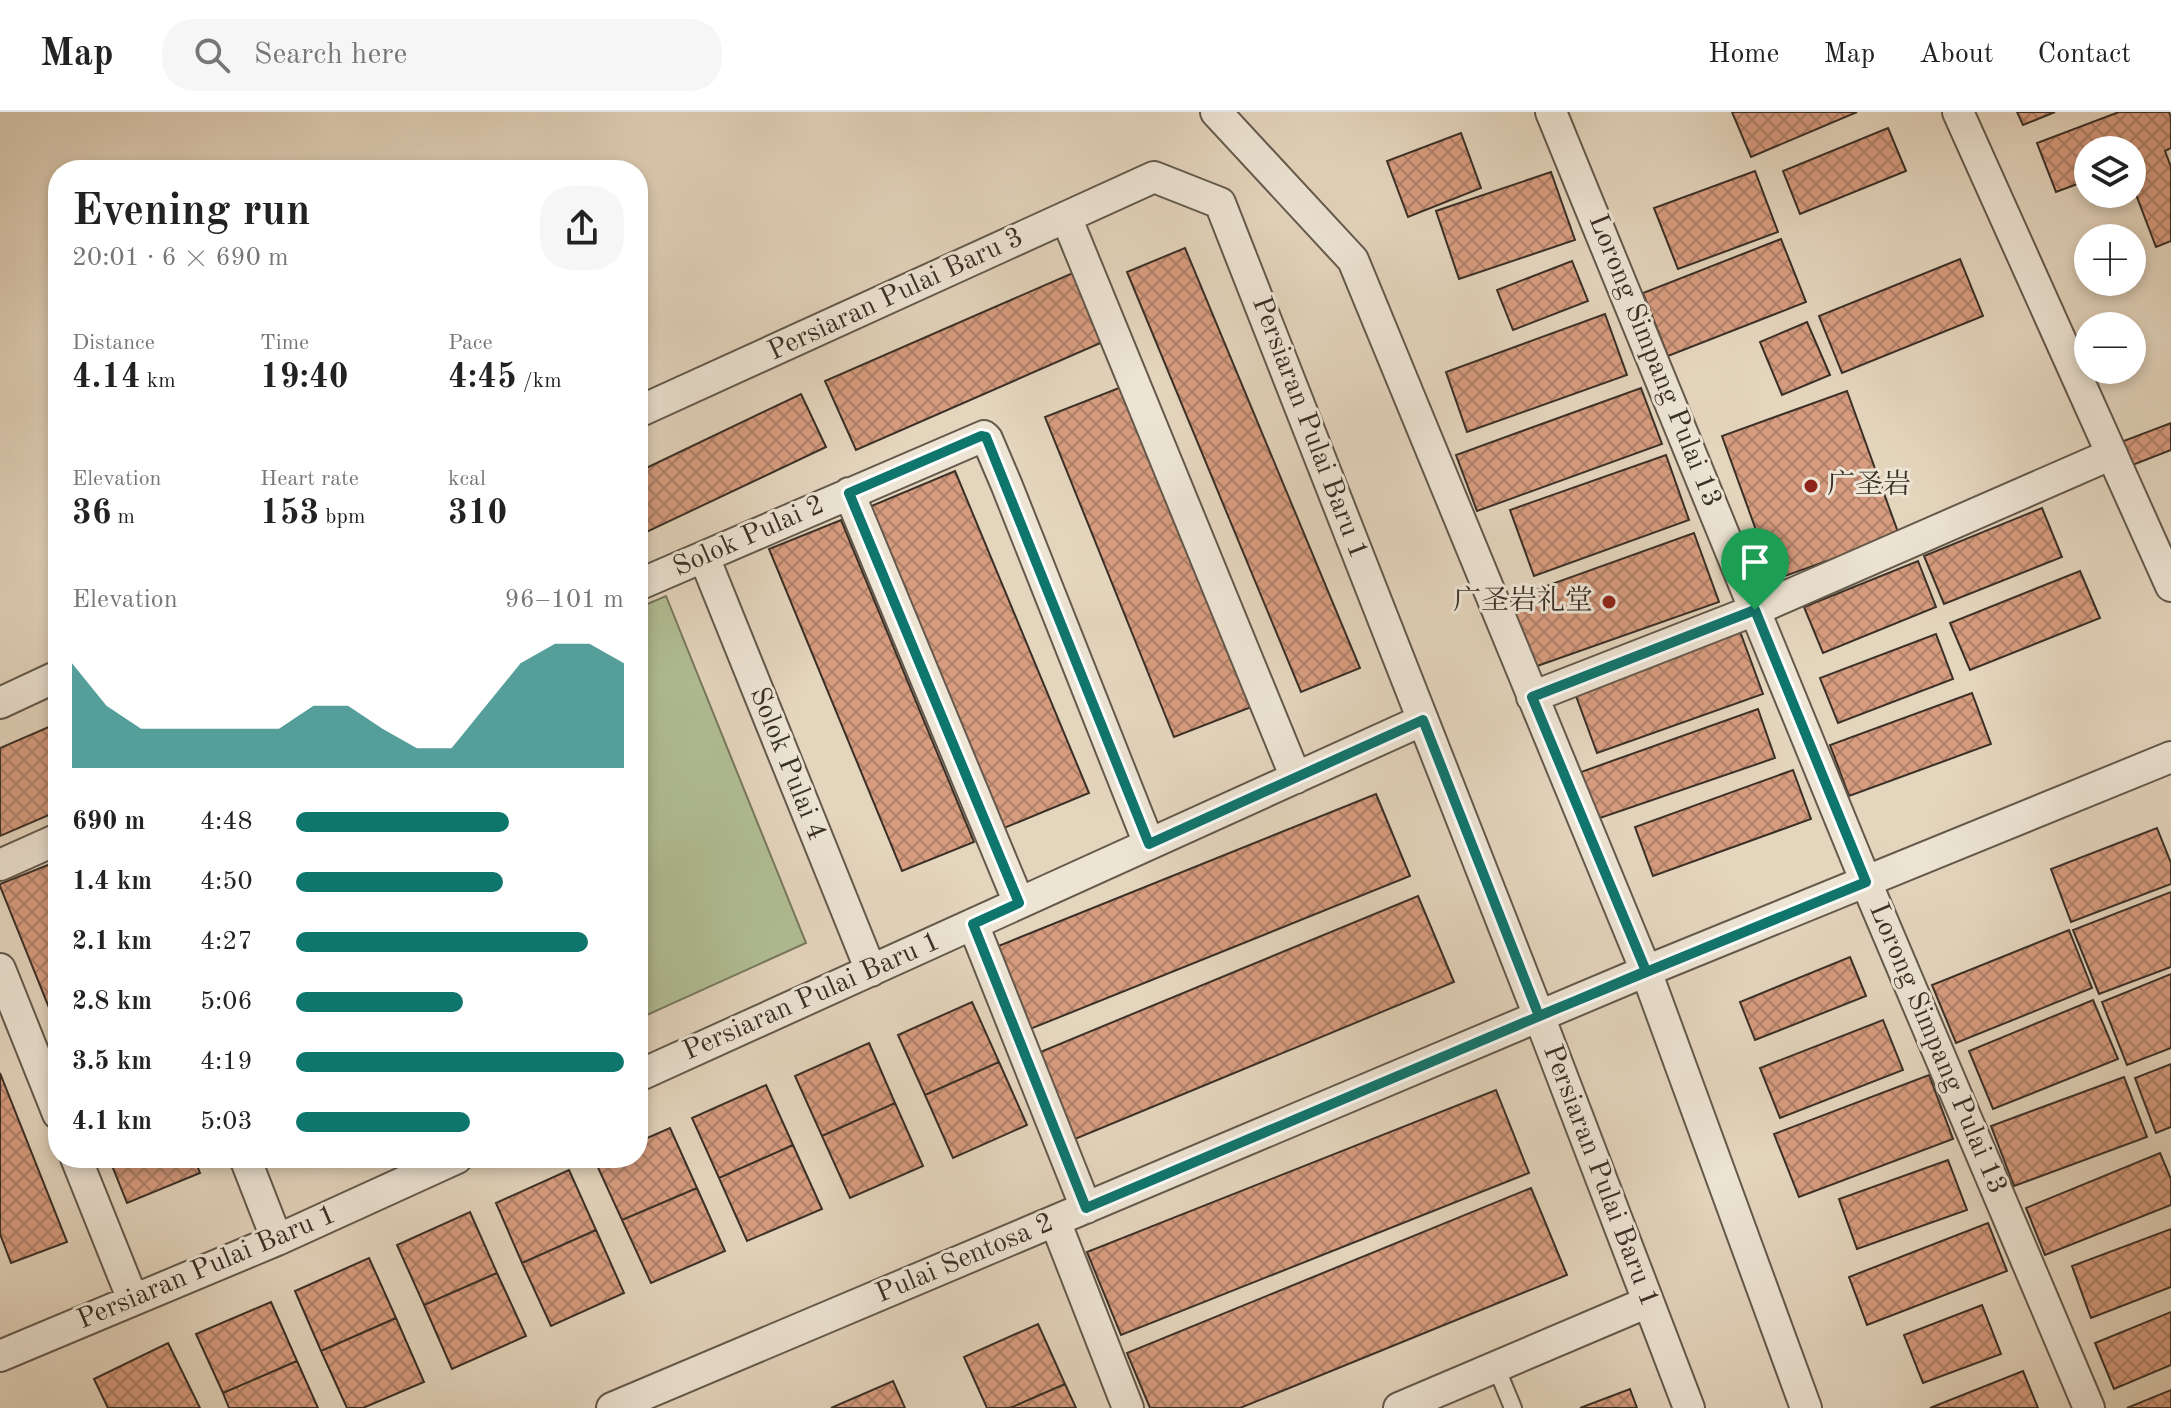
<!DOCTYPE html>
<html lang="en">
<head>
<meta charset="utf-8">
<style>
	body { margin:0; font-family:"Old Standard TT","Noto Serif SC",serif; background:#f6f6f6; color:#222; height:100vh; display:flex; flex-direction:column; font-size:30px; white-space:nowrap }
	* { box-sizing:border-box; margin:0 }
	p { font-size:26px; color:#767676 }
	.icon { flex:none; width:44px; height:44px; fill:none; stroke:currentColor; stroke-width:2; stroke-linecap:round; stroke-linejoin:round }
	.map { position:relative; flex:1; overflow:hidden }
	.panel { position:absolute; left:48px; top:48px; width:600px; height:1008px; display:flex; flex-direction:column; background:#fff; border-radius:32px; box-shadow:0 4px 12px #0003 }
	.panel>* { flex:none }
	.buttons { position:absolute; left:2074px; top:24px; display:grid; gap:16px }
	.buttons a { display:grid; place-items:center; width:72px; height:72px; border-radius:50%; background:#fff; box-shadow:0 4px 12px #0003; font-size:40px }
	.pin { position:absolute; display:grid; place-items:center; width:68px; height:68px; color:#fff; margin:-82px -34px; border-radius:50% 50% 50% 0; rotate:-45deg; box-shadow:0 0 8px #0007 }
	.pin .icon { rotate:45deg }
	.round { display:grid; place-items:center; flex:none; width:84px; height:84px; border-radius:32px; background:#f6f6f6 }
	.overview { display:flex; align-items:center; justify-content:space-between; height:136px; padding:0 24px }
	h1 { font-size:44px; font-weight:700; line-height:60px }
	.figures { display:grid; grid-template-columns:repeat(3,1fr); gap:12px; height:136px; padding:8px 24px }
	.figures div { display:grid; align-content:center }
	.figures b { font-size:34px; font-weight:700 }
	.figures small { font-size:22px; font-weight:400 }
	.figures p { font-size:22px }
	.chart { height:224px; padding:16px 24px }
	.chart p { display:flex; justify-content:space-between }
	.chart svg { width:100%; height:144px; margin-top:8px; fill:#0f766e; opacity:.7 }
	ul { padding:0 24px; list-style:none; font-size:26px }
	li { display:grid; grid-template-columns:128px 96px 1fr; align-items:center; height:60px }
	li i { height:20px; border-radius:10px; background:#0f766e }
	header { display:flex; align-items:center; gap:48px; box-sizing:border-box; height:112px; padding:0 40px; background:#fff; border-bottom:2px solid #e0e0e0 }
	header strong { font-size:38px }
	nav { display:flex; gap:44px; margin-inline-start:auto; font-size:28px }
	.search { width:560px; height:72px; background:#f6f6f6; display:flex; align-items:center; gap:20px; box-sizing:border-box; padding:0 28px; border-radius:32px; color:#767676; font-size:30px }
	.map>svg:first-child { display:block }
	.park { fill:#b1be94; stroke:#76775e; stroke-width:2 }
	.building { fill:url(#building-cross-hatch); stroke:#3a3027; stroke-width:2 }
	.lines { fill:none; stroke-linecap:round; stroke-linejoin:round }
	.service-casing { stroke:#64594c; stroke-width:20 }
	.minor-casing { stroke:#64594c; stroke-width:34 }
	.service { stroke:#ede4d4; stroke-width:16 }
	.minor { stroke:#ede4d4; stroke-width:30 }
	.route-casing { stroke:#fff; stroke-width:16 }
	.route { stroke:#0f766e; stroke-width:10 }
	.poi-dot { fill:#8f2418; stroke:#ede4d4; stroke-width:3 }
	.labels { text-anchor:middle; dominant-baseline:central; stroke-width:6; stroke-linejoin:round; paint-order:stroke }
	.street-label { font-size:28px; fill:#3a3027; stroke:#ede4d4 }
	.poi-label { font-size:28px; fill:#3a3027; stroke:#ede4d4; text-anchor:start }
</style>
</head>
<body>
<header>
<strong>Map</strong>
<div class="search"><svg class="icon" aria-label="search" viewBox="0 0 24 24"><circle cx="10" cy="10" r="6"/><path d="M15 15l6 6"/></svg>Search here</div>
<nav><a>Home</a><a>Map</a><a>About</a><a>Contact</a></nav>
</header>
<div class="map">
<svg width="2171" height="1296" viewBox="0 0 2171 1296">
	<defs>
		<pattern id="building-cross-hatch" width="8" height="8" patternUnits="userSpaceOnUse" patternTransform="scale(2)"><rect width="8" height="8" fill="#d79c7f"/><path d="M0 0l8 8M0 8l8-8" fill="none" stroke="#af8068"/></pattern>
	</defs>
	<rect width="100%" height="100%" fill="#e4d5bd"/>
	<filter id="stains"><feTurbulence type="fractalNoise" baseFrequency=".0025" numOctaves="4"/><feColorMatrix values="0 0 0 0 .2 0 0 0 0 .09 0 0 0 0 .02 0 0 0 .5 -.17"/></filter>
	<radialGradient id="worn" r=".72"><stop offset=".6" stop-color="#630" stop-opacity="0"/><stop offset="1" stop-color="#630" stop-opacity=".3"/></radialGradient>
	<!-- park -->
	<path class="park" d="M666 484 806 831 638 907V496Z"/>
	<!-- building -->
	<path class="building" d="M1732 0H1857L1751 45Z
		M2017 0H2055L2023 13Z
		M2119 0H2169L2171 6V36L2165 39 2171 55V129L2156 135 2132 72V38H2088V68L2056 80 2037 31Z
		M1888 16 1906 59 1800 102 1783 59Z
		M1461 21 1481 76 1408 105 1387 49Z
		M1755 59 1778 120 1678 157 1654 96Z
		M1551 60 1575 128 1459 167 1436 99Z
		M1781 127 1806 190 1668 244 1643 181Z
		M1185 136 1360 556 1301 580 1127 160Z
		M1960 147 1983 204 1842 261 1819 204Z
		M1572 149 1588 189 1513 218 1497 178Z
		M1075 160 1105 229 856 338 825 269Z
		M1605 202 1627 263 1467 320 1446 260Z
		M1807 210 1830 263 1782 283 1760 230Z
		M1124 274 1254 594 1174 625 1045 305Z
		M1641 276 1662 332 1477 399 1456 343Z
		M1847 279 1899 423 1774 468 1722 324Z
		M801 282 826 335 638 424V360Z
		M2171 311V338L2130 354 2121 330Z
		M1666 343 1689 408 1534 464 1510 398Z
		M955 359 1089 681 1004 716 869 395Z
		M2042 396 2062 445 1944 492 1924 444Z
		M841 408 974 730 902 759 769 437Z
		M1694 421 1719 490 1523 559 1499 491Z
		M1918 449 1936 495 1823 541 1804 495Z
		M2080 459 2100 506 1970 558 1950 511Z
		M1738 514 1763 582 1597 641 1572 573Z
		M1936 522 1953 567 1838 611 1820 566Z
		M1972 581 1991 632 1849 684 1830 633Z
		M1758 597 1775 646 1597 707 1581 660Z
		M58 611V699L0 724V636Z
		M1793 658 1811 707 1653 764 1635 715Z
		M1376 682 1410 764 1030 917 996 835Z
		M2157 716 2171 751V772L2071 810 2051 757Z
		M58 749V918L0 774V772Z
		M2171 780V855L2099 882 2073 818Z
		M1418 784 1454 870 1075 1027 1038 941Z
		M2069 818 2092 876 1956 931 1932 873Z
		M1850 845 1866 884 1755 928 1740 890Z
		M2171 862V936L2127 953 2102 890Z
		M2093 888 2118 947 1993 997 1969 939Z
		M972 890 999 950 925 983 898 923Z
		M1883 908 1903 958 1780 1006 1760 956Z
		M869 931 895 991 822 1024 795 964Z
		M999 950 1027 1013 953 1046 925 983Z
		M2171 952V1015L2156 1021 2135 966Z
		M0 961 67 1130 11 1151 0 1122Z
		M1929 963 1953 1027 1799 1085 1774 1022Z
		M2124 965 2147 1025 2014 1074 1991 1014Z
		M766 973 793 1033 719 1066 692 1006Z
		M1496 978 1529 1061 1121 1223 1087 1140Z
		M895 991 923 1054 850 1086 822 1024Z
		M670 1016 697 1076 622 1108 595 1049 601 1046H638V1030Z
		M793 1033 822 1097 747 1129 719 1066Z
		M2160 1041 2171 1067V1093L2045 1143 2026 1096Z
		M109 1046H194L200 1061 127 1091Z
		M1948 1048 1967 1098 1857 1137 1839 1087Z
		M569 1058 596 1118 522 1151 496 1091Z
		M697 1076 725 1139 651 1171 622 1108Z
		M1531 1076 1567 1163 1240 1296H1150L1127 1241Z
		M470 1100 497 1161 424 1193 397 1133Z
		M1988 1111 2007 1159 1867 1213 1849 1165Z
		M2171 1117V1175L2091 1206 2072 1154Z
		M596 1118 624 1181 551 1214 522 1151Z
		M369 1146 396 1206 321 1239 295 1179Z
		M497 1161 526 1224 452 1257 424 1193Z
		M271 1190 297 1249 223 1281 196 1222Z
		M1982 1193 2001 1242 1923 1271 1904 1223Z
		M2171 1200V1253L2114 1277 2095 1231Z
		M396 1206 424 1270 363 1296H347L321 1239Z
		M1038 1212 1065 1272 1010 1296H987L964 1245Z
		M168 1231 200 1296H108L94 1267Z
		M297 1249 318 1296H229L223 1281Z
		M2023 1259 2038 1296H1930Z
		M893 1269 905 1296H831Z
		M1065 1272 1076 1296H1010Z
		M1630 1277 1637 1296H1580Z
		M2171 1278V1296H2127Z"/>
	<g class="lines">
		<defs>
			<path id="service" d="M1496 1255 1513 1296"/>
			<path id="minor" d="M1216 0 1353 148 1646 859 1806 1296
				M1551 0 1866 770 2089 1296
				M1958 0 2171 474
				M1066 105 1296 666
				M638 300 1154 65 1220 91 1539 904 1689 1296
				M849 381 1019 791
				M704 445 871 859
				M638 473 984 324 987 327 1007 374 1149 732
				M1532 585 1755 498 2112 342
				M0 591 58 564
				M0 753 58 727
				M973 812 1086 1096
				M0 857 58 1002
				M638 964 1423 608
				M76 1046 133 1188
				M245 1046 277 1128
				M1055 1109 1128 1296
				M0 1244 277 1128 457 1046
				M612 1296 1646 859 2171 645
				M1399 1296 1648 1190"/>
		</defs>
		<!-- service casing -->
		<use href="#service" class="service-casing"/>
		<!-- minor casing -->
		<use href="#minor" class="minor-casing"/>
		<!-- service -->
		<use href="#service" class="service"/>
		<!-- minor -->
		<use href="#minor" class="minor"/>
	</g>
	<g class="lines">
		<defs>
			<path id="route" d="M1755 498 1866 770 1539 904 1423 608 1149 732 986 325 981 324 849 381 1019 791 973 812 1086 1096C1272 1017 1459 938 1646 859L1532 585 1755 498"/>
		</defs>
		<!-- route casing -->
		<use href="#route" class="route-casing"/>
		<!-- route -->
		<use href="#route" class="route"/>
	</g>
	<!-- markers -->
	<g class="poi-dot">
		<circle cx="1811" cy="374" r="8"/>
		<circle cx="1609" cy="490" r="8"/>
	</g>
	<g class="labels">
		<!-- street labels -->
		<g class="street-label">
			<text transform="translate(896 183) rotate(-25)">Persiaran Pulai Baru 3</text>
			<text transform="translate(1654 249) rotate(68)">Lorong Simpang Pulai 13</text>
			<text transform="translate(1309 316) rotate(69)">Persiaran Pulai Baru 1</text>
			<text transform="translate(749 425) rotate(-24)">Solok Pulai 2</text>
			<text transform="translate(787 652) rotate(68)">Solok Pulai 4</text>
			<text transform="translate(812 885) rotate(-24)">Persiaran Pulai Baru 1</text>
			<text transform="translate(1937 937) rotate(67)">Lorong Simpang Pulai 13</text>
			<text transform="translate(1600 1064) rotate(69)">Persiaran Pulai Baru 1</text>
			<text transform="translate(965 1147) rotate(-23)">Pulai Sentosa 2</text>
			<text transform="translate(207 1156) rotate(-23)">Persiaran Pulai Baru 1</text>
		</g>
		<!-- poi labels -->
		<g class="poi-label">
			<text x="1827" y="374">广圣岩</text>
			<text x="1593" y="490" text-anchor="end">广圣岩礼堂</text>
		</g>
	</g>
	<rect width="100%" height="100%" filter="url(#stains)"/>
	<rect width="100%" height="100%" fill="url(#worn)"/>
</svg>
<div class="buttons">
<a><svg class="icon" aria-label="layers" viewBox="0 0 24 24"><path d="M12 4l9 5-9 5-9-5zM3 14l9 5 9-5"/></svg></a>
<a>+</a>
<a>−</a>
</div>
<div class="pin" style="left:1755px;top:498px;background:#1e9e55"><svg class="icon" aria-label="arrive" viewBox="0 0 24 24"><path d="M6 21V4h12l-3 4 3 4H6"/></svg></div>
<section class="panel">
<div class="overview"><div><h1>Evening run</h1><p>20:01 · 6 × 690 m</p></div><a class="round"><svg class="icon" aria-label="share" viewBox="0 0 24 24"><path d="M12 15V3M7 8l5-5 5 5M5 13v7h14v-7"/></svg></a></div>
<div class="figures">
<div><p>Distance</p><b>4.14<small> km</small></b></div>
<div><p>Time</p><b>19:40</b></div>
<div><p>Pace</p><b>4:45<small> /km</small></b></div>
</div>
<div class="figures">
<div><p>Elevation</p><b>36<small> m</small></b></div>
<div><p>Heart rate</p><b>153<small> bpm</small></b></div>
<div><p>kcal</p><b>310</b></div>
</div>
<div class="chart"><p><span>Elevation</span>96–101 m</p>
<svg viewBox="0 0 160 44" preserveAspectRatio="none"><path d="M0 44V12L10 25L20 32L30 32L40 32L50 32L60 32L70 25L80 25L90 32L100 38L110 38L120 25L130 12L140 6L150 6L160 12V44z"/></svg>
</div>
<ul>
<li><b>690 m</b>4:48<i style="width:65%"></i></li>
<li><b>1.4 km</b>4:50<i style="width:63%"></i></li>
<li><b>2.1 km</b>4:27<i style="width:89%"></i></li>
<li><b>2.8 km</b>5:06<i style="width:51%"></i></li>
<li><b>3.5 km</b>4:19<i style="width:100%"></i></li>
<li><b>4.1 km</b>5:03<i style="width:53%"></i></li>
</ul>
</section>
</div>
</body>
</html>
